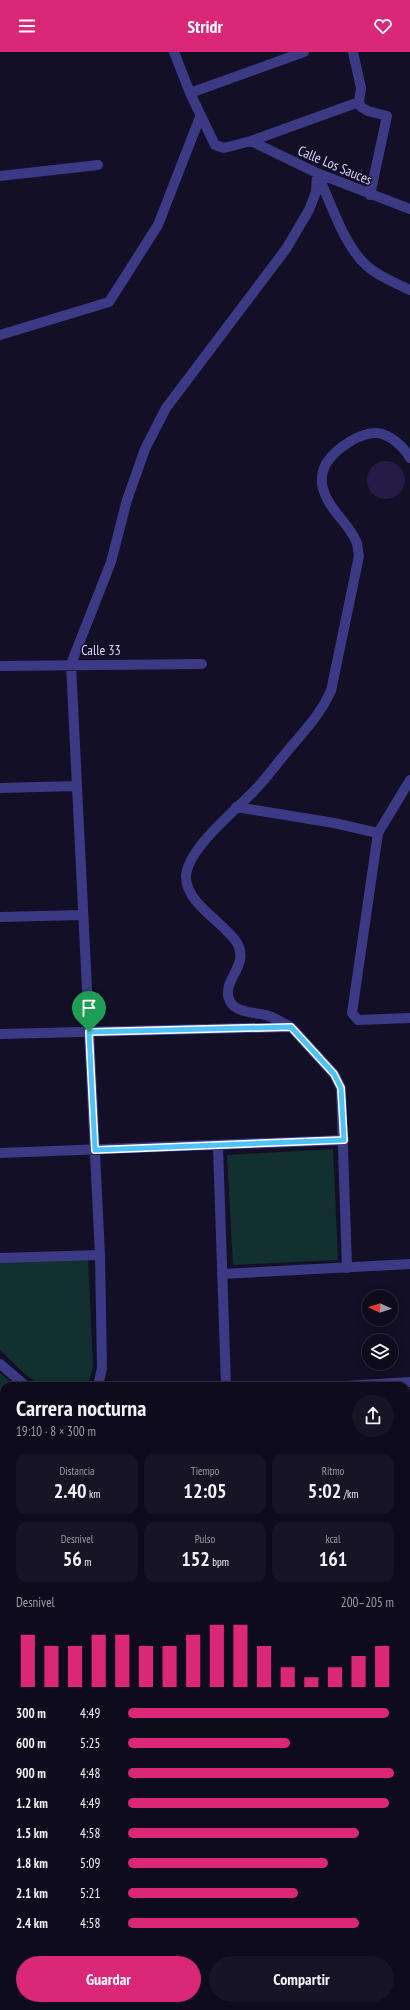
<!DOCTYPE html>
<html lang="es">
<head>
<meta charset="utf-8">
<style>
	body { margin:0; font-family:"PT Sans Narrow",sans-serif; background:#171425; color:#f1f3f6; height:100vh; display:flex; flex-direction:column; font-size:15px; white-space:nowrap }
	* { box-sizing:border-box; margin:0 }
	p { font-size:13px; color:#9b9ba3 }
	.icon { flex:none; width:22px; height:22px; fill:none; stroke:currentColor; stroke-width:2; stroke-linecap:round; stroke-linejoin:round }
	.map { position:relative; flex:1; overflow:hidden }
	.drawer { position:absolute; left:0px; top:1330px; width:410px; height:628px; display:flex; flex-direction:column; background:#0e0b1c; border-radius:12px 12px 0 0; box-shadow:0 2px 10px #0003,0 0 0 1px #2e2b3b }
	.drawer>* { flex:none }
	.needle { width:26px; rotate:273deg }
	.buttons { position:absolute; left:362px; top:1238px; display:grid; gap:8px }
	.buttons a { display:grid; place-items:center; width:36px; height:36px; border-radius:50%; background:#0e0b1c; box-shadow:0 2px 10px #0003,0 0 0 1px #2e2b3b; font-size:20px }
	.pin { position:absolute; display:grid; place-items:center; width:34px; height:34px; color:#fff; margin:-41px -17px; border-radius:50% 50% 50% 0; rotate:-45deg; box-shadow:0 0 4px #0007 }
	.pin .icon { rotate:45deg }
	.round { display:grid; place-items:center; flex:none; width:42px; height:42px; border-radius:21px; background:#171425 }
	.overview { display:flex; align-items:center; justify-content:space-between; height:68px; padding:0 16px }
	h1 { font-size:22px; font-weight:700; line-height:30px }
	.metrics { display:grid; grid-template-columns:repeat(3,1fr); gap:6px; height:68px; padding:4px 16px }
	.metrics div { display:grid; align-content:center; border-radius:10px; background:#171425; text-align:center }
	.metrics b { font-size:20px; font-weight:700 }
	.metrics small { font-size:11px; font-weight:400 }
	.metrics p { font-size:11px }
	.chart { height:112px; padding:8px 16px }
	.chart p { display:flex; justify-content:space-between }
	.chart svg { width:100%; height:72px; margin-top:4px; stroke:#db2777; stroke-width:6 }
	.button { display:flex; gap:8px; margin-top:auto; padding:8px 16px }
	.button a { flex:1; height:46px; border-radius:24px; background:#db2777; color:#fff; font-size:16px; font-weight:700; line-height:46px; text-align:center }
	.button a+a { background:#171425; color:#f1f3f6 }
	ul { padding:0 16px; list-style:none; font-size:13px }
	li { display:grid; grid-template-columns:64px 48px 1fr; align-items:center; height:30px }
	li i { height:10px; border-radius:5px; background:#db2777 }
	header { display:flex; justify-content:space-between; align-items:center; height:52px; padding:0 16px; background:#db2777; color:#fff; font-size:18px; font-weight:700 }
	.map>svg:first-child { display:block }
	.green { fill:#12302f }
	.building { fill:#241b47 }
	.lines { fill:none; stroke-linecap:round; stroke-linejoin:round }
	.lane { stroke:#3d3a85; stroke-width:7 }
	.street { stroke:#3d3a85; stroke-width:10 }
	.primary { stroke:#c25bff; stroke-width:10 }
	.route-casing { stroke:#fff; stroke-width:8 }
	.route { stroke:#4fc3f7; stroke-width:5 }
	.labels { text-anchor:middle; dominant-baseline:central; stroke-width:3; stroke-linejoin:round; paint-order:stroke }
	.street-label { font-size:14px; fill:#d9d4ff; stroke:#130f26 }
</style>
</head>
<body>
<header><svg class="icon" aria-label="menu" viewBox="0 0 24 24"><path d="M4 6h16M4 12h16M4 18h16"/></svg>Stridr<svg class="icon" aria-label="heart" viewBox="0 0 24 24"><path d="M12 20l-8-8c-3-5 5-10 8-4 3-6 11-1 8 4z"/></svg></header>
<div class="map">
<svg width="410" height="1958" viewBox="0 0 410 1958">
	<rect width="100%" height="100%" fill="#130f26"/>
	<!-- green -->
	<path class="green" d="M333 1097 338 1208 233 1213 227 1103Z
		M88 1206 93 1314 88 1334H41L25 1322 0 1298V1209Z
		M0 1321 16 1334H4V1463L0 1467Z"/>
	<!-- building -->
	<path class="building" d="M367 428a19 19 0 1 1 38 0a19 19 0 1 1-38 0Z"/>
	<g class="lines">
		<!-- lane -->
		<path class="lane" d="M0 1518 2 1516
			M0 1679 4 1682"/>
		<!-- street -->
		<path class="street" d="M174 0 190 41 215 93 224 96 251 89 359 50
			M353 0 361 36 359 50 361 55 368 59 387 64 370 143
			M190 41 304 0
			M251 89 317 121 410 157
			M318 123C331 151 344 194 367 214 379 225 396 231 410 238
			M0 124 98 113
			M0 283 109 250 158 173 200 65
			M0 614 202 612
			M410 728 378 781 352 961 358 968 410 966
			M0 736 77 734
			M236 755 334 771 378 781
			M0 865 83 863
			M291 975C284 972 277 967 269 964 257 960 234 962 229 947 222 928 250 913 237 891 224 870 186 852 186 825 186 798 236 758 254 739 265 728 275 714 285 702 303 680 319 665 331 639L359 504C358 499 358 493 356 489 348 470 326 456 322 432 321 425 323 415 328 409 337 396 360 380 377 381 390 382 404 395 410 406
			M0 982 291 975 334 1022 341 1036 347 1216
			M218 1094 226 1334
			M0 1101 344 1088
			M0 1206 100 1203
			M223 1222 410 1212
			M0 1312 26 1334
			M98 1334 102 1316 100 1203 71 612 111 510 127 448 145 397 166 356 286 197 309 158 316 140 317 121
			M344 1334 410 1330
			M0 1479 4 1476
			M406 1496 410 1497
			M406 1624 410 1625
			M406 1785H410
			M183 1958V1954
			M309 1958 310 1954"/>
		<!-- primary -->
		<path class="primary" d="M0 1829 4 1832
			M0 1872 4 1874
			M406 1917H410
			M406 1947H410"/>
	</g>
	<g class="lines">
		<defs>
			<path id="route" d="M291 975 334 1022 341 1036 344 1088 95 1098 89 980Z"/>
		</defs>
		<!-- route casing -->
		<use href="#route" class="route-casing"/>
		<!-- route -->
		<use href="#route" class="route"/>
	</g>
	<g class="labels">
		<!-- street labels -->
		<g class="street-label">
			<text transform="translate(335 113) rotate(23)">Calle Los Sauces</text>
			<text x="101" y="598">Calle 33</text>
		</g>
	</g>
</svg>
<div class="buttons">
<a><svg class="needle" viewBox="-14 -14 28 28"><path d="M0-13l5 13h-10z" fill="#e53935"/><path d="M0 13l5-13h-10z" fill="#9b9ba3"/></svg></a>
<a><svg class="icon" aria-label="layers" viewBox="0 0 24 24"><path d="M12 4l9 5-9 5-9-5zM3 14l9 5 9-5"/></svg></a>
</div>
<div class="pin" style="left:89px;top:980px;background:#1e9e55"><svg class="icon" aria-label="arrive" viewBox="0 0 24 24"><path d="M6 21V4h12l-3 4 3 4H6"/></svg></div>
<section class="drawer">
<div class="overview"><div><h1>Carrera nocturna</h1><p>19:10 · 8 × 300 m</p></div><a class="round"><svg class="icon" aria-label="share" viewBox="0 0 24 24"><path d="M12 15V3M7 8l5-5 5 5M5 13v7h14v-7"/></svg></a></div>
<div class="metrics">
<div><p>Distancia</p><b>2.40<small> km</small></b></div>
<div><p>Tiempo</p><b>12:05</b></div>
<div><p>Ritmo</p><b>5:02<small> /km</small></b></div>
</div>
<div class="metrics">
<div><p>Desnivel</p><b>56<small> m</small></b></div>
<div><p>Pulso</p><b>152<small> bpm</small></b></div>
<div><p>kcal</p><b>161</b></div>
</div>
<div class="chart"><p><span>Desnivel</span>200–205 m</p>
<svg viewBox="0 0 160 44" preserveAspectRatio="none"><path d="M5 44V12M15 44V19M25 44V19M35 44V12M45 44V12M55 44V19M65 44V19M75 44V12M85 44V6M95 44V6M105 44V19M115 44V32M125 44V38M135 44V32M145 44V25M155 44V19"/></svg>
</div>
<ul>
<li><b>300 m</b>4:49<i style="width:98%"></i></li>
<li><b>600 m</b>5:25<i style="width:61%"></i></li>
<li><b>900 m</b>4:48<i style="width:100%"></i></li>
<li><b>1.2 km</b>4:49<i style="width:98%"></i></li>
<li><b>1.5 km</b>4:58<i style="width:87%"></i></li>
<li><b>1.8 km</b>5:09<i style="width:75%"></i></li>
<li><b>2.1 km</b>5:21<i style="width:64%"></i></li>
<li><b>2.4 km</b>4:58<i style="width:87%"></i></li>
</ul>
<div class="button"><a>Guardar</a><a>Compartir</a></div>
</section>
</div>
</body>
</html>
